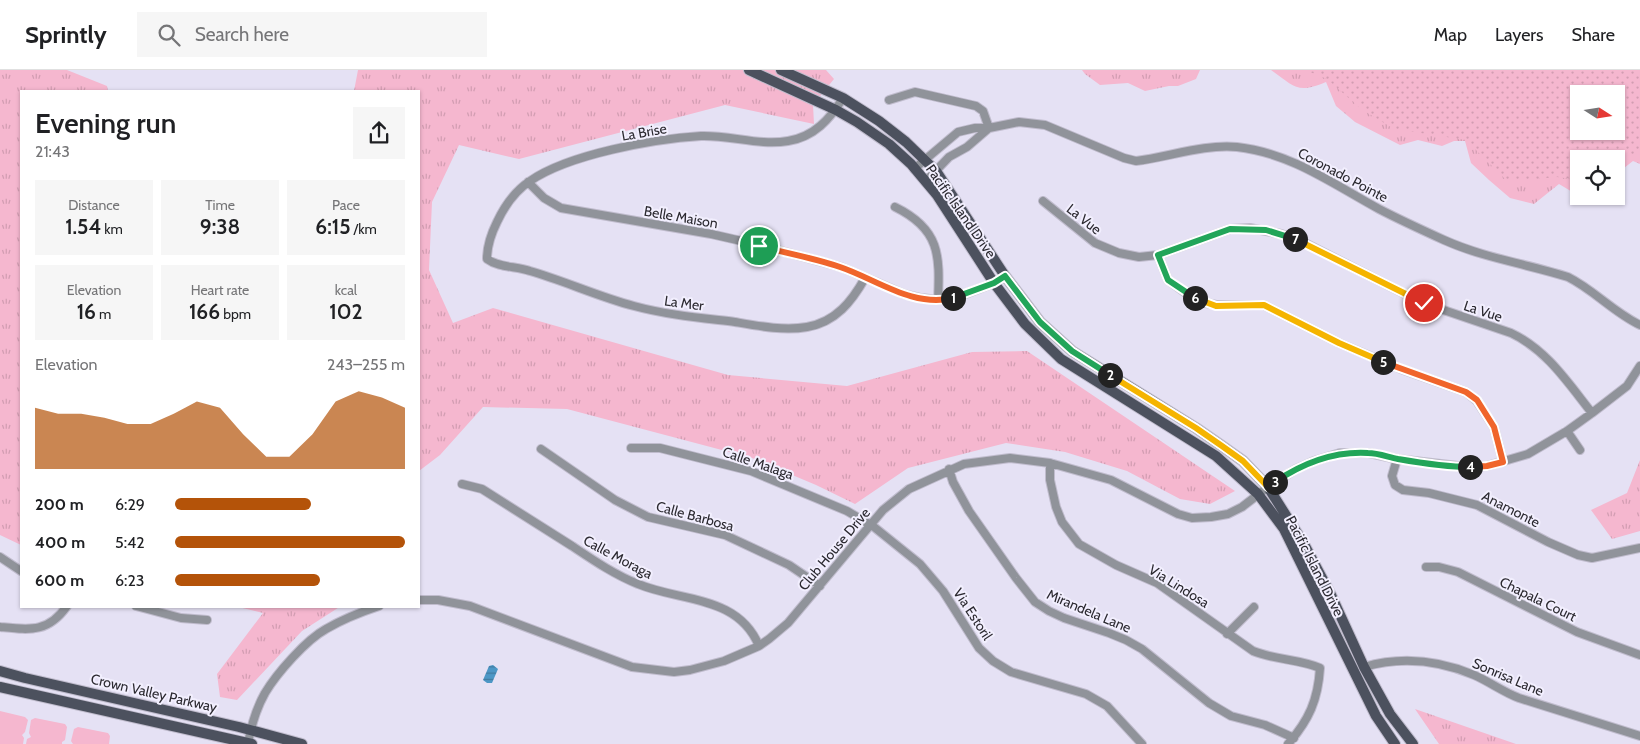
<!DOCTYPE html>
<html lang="en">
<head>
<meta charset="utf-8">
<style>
	body { margin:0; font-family:Cabin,sans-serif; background:#f6f6f6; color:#202124; height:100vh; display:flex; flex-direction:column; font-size:19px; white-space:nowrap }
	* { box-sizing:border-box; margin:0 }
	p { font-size:16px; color:#757577 }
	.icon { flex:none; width:28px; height:28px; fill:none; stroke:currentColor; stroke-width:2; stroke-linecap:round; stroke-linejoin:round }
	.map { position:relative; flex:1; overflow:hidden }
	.panel { position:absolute; left:20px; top:20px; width:400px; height:518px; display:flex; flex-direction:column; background:#fff; border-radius:0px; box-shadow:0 1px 4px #0004 }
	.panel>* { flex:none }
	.needle { width:32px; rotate:102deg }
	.fabs { position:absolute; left:1570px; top:15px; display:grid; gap:10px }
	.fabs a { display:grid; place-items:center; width:55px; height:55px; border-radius:0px; background:#fff; box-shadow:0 1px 4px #0004; font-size:25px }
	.pin { position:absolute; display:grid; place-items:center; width:42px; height:42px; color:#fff; margin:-21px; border:2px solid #fff; border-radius:50%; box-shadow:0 1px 5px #0007 }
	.km { position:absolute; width:25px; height:25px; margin:-12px; border-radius:50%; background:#222; color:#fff; font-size:14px; line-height:25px; text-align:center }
	.round { display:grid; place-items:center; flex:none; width:52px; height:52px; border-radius:0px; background:#f6f6f6 }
	.headline { display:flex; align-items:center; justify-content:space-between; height:85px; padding:0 15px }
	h1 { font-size:28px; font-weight:600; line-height:38px }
	.figures { display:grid; grid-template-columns:repeat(3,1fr); gap:8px; height:85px; padding:5px 15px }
	.figures div { display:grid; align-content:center; border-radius:0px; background:#f6f6f6; text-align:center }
	.figures b { font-size:21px; font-weight:600 }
	.figures small { font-size:14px; font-weight:400 }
	.figures p { font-size:14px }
	.chart { height:140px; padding:10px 15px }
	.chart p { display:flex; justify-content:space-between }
	.chart svg { width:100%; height:90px; margin-top:5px; fill:#b45309; opacity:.7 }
	ul { padding:0 15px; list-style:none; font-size:16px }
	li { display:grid; grid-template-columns:80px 60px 1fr; align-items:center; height:38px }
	li i { height:12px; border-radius:6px; background:#b45309 }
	header { display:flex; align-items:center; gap:30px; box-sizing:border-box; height:70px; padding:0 25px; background:#fff; border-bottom:1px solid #e0e0e0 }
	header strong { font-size:24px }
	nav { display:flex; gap:28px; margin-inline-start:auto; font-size:18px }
	.search { width:350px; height:45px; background:#f6f6f6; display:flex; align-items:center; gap:12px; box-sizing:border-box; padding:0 18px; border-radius:0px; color:#757577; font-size:19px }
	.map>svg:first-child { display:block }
	.grass { fill:url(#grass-tufts); fill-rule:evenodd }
	.park { fill:url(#park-dots); fill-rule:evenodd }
	.garden { fill:#f5b7cf }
	.water { fill:url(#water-rules) }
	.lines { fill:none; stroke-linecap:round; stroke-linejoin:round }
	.minor-casing { stroke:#c0bccd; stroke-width:10 }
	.major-casing { stroke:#c0bccd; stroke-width:12 }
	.minor { stroke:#90939a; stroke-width:8 }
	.major { stroke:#4c515e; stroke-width:10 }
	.split-1-casing { stroke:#fff; stroke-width:10 }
	.split-2-casing { stroke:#fff; stroke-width:10 }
	.split-3-casing { stroke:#fff; stroke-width:10 }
	.split-4-casing { stroke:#fff; stroke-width:10 }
	.split-5-casing { stroke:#fff; stroke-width:10 }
	.split-6-casing { stroke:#fff; stroke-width:10 }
	.split-7-casing { stroke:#fff; stroke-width:10 }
	.split-8-casing { stroke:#fff; stroke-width:10 }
	.split-1 { stroke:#f0652b; stroke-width:6 }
	.split-2 { stroke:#22a559; stroke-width:6 }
	.split-3 { stroke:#f5b400; stroke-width:6 }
	.split-4 { stroke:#22a559; stroke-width:6 }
	.split-5 { stroke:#f0652b; stroke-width:6 }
	.split-6 { stroke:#f5b400; stroke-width:6 }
	.split-7 { stroke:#22a559; stroke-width:6 }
	.split-8 { stroke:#f5b400; stroke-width:6 }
	.labels { text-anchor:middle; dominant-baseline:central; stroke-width:4; stroke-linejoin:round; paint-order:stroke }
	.street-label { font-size:14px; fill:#2b2930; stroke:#f2effe }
</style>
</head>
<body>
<header>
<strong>Sprintly</strong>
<div class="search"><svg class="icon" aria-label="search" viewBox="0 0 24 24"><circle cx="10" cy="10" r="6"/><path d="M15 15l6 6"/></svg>Search here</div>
<nav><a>Map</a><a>Layers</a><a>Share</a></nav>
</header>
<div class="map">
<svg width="1640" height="674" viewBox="0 0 1640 674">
	<defs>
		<pattern id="grass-tufts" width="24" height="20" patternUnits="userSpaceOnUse" patternTransform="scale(1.25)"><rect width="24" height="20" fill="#f5b7cf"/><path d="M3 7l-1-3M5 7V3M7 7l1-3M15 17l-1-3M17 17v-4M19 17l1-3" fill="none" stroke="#d29db2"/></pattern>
		<pattern id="park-dots" width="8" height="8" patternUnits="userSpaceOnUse" patternTransform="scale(1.25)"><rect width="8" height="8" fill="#f5b7cf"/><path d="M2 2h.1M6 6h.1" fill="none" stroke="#d29db2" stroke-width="1.8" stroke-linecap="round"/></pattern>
		<pattern id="water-rules" width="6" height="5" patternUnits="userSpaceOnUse" patternTransform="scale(1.25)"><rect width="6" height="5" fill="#4c97c6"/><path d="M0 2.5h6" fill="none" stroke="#3f7ba1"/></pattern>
	</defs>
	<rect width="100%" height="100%" fill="#e5e1f4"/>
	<!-- grass -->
	<path class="grass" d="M0 0H67L107 16 108 21H21V475L0 465Z
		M358 0H826L834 9 813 35 814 54 725 35 519 89 459 75 432 132 429 200 453 253 493 238 728 305 847 316 972 282 1027 281 1235 421 1210 434 1180 429 1127 401 1065 382 1006 373 908 398 855 434 816 415 752 388 567 339 483 337 440 385 419 401V21H354Z
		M1082 0H1200L1196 9 1178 16H1169L1145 21 1128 13 1100 15 1085 4Z
		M1271 0H1640V94L1633 91 1624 98 1616 110V89H1579V126L1559 114 1534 134 1510 128 1489 110 1471 93 1465 71H1454L1442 76 1418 70 1400 75 1355 52 1336 36 1326 12C1297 24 1295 17 1271 0ZM1579 24H1616V61H1579Z
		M1640 390V461L1612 469 1591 440 1627 423Z
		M234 536H341L302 561 237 630 220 627 217 604 263 543Z
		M1415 639 1516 674H1439Z"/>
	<!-- park -->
	<path class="park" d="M1305 0H1640V84L1621 86 1616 89H1579V110L1557 107 1526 110 1505 109 1466 70 1394 59 1361 39 1327 9ZM1579 24H1616V61H1579Z"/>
	<!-- garden -->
	<path class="garden" d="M0 641 25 647 28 650 25 662 22 665 24 668 23 674H0Z
		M35 648 65 654 67 657 65 670 62 672V674H26L27 669 31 667 29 663 31 650Z
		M78 657 108 663 110 666 109 674H73L71 671 74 659Z"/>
	<!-- water -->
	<path class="water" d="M493 595 498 599 492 613H487L483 610 489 596Z"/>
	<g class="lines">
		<defs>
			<path id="minor" d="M843 28C830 49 814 67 788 71 760 76 730 65 701 66 654 69 569 84 530 111 515 121 504 137 497 152 491 164 487 175 487 189 499 198 516 196 530 201 565 211 599 227 634 236 667 245 702 248 735 252 758 256 784 261 807 257 836 252 852 231 865 208
				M889 30 915 22 976 36 983 41 989 58
				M914 99 958 62 975 58H989L1019 52 1045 55 1124 88 1136 91C1169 87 1203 74 1237 77 1291 83 1333 114 1379 139 1400 150 1422 160 1444 170 1484 188 1527 194 1568 207 1594 220 1613 242 1640 255
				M926 111 949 87 967 77 989 58
				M528 112 544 128 561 138 711 164 759 175 841 197 904 224 921 228 938 230 960 226 994 213 1005 206
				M1043 131 1095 173 1119 183 1139 187 1158 185 1230 159 1250 158 1281 164 1297 169 1423 233 1511 263C1547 280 1568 313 1592 343
				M895 137C940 159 940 185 938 230
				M1158 185 1168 210 1190 226 1202 232 1216 235H1264L1339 273 1401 299 1466 322 1477 331 1494 357 1503 392
				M1567 361 1580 380
				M631 378H660L751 401 847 441 874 457 920 494 943 521 979 578 993 591 1011 602 1086 624 1107 636 1142 674
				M541 379 615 430 648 447 725 465 789 495 820 516
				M1397 389 1392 406 1395 415 1403 420 1429 423 1477 435 1548 472 1578 485 1592 488 1640 478
				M1050 393V410L1056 437 1062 452 1079 474 1116 495 1157 513 1253 581C1275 590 1299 589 1320 598 1318 630 1309 650 1288 674
				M949 399 953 412 969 441 1016 508 1035 532 1049 541 1064 548 1109 563 1126 570 1142 579 1209 633 1231 646 1265 655 1294 668
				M462 414 482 419C512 438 542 457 572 476 593 490 615 505 638 514 681 532 738 525 759 576
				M0 487 21 501
				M1426 497H1439L1458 502 1577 562 1640 585
				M419 530H438L470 536 632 597 674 602 690 600 724 591 759 576 769 569 788 553 883 440 909 419 964 394 1010 388 1050 393 1111 410 1178 444 1192 448 1211 447 1228 444 1242 437 1268 417 1296 399 1314 391 1340 383H1369L1397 389 1467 397 1487 396 1528 384 1567 361 1592 343 1627 316 1640 296
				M136 536 181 548 207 550
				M0 557C30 560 48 563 67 536
				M1227 564 1254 537
				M1364 597C1402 586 1438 590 1474 605 1490 612 1503 622 1519 628L1640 666
				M248 674C251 656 256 639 265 623 277 603 306 570 326 559 343 549 361 542 379 536"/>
			<path id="major" d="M749 0 836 40 857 52 889 74 911 94 937 125 994 213 1025 254 1061 289 1216 386 1258 424 1284 459 1376 646 1395 674
				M781 0 843 28 879 51 906 72 936 101 1005 206 1040 252 1072 281 1196 358 1222 376 1243 391 1268 417 1304 474 1331 525 1364 597 1390 644 1413 674
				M0 601 25 608 239 657 302 674
				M0 617 252 674"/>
		</defs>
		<!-- minor casing -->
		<use href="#minor" class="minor-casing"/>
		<!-- major casing -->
		<use href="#major" class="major-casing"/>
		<!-- minor -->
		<use href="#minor" class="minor"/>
		<!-- major -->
		<use href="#major" class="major"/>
	</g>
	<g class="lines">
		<defs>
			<path id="split-1" d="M759 176C786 183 814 188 840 197 876 209 913 238 953 228"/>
			<path id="split-2" d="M953 228 994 213 1005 206 1040 252 1072 281 1110 305"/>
			<path id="split-3" d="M1110 305 1196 358 1222 376 1243 391 1268 417 1275 412"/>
			<path id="split-4" d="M1275 412C1303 393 1334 381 1368 383 1378 383 1388 387 1398 389 1421 393 1446 397 1470 397"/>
			<path id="split-5" d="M1383 292 1466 322 1477 330 1494 357 1503 392 1487 396 1470 397"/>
			<path id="split-6" d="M1195 228 1216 236 1264 235 1339 273 1383 292"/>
			<path id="split-7" d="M1195 228 1168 210 1158 185 1230 159 1266 160 1295 169"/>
			<path id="split-8" d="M1295 169 1424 233"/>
		</defs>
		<!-- split-1 casing -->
		<use href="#split-1" class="split-1-casing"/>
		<!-- split-2 casing -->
		<use href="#split-2" class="split-2-casing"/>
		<!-- split-3 casing -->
		<use href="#split-3" class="split-3-casing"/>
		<!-- split-4 casing -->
		<use href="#split-4" class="split-4-casing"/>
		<!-- split-5 casing -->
		<use href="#split-5" class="split-5-casing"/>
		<!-- split-6 casing -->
		<use href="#split-6" class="split-6-casing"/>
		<!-- split-7 casing -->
		<use href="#split-7" class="split-7-casing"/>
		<!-- split-8 casing -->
		<use href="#split-8" class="split-8-casing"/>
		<!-- split-1 -->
		<use href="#split-1" class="split-1"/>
		<!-- split-2 -->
		<use href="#split-2" class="split-2"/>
		<!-- split-3 -->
		<use href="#split-3" class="split-3"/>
		<!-- split-4 -->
		<use href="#split-4" class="split-4"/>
		<!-- split-5 -->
		<use href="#split-5" class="split-5"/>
		<!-- split-6 -->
		<use href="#split-6" class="split-6"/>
		<!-- split-7 -->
		<use href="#split-7" class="split-7"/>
		<!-- split-8 -->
		<use href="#split-8" class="split-8"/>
	</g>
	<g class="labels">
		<!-- street labels -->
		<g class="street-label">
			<text transform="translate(644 62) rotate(-10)">La Brise</text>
			<text transform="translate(1343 105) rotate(28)">Coronado Pointe</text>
			<text transform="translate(961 141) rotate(55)">Pacific Island Drive</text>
			<text transform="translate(681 147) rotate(10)">Belle Maison</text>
			<text transform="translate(1084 149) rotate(38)">La Vue</text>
			<text transform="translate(684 233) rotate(8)">La Mer</text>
			<text transform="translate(1483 241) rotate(18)">La Vue</text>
			<text transform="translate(758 393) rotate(19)">Calle Malaga</text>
			<text transform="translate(1511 439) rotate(27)">Anamonte</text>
			<text transform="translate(695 446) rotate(15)">Calle Barbosa</text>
			<text transform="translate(834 479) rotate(-50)">Club House Drive</text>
			<text transform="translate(618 487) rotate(28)">Calle Moraga</text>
			<text transform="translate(1315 496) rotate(63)">Pacific Island Drive</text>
			<text transform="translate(1179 516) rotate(32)">Via Lindosa</text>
			<text transform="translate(1538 529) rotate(26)">Chapala Court</text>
			<text transform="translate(1089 541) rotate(23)">Mirandela Lane</text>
			<text transform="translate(973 544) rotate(57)">Via Estoril</text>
			<text transform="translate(1508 607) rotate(23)">Sonrisa Lane</text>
			<text transform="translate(154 623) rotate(13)">Crown Valley Parkway</text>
		</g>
	</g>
</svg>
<div class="fabs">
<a><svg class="needle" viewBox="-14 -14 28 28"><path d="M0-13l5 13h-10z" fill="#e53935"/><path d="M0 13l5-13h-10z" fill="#757577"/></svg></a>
<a><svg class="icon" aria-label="locate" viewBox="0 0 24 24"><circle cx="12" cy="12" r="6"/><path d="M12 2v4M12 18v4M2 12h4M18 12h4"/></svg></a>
</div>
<div class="pin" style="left:759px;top:176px;background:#1e9e55"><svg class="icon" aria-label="arrive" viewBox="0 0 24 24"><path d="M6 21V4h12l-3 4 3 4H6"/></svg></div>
<div class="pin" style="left:1424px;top:233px;background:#d93025"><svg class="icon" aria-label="check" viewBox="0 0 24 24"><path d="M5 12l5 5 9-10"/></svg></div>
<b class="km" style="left:953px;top:228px">1</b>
<b class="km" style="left:1110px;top:305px">2</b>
<b class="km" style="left:1275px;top:412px">3</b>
<b class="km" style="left:1470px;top:397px">4</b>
<b class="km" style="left:1383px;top:292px">5</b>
<b class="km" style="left:1195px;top:228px">6</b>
<b class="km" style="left:1295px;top:169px">7</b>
<section class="panel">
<div class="headline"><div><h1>Evening run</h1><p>21:43</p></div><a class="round"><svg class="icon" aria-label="share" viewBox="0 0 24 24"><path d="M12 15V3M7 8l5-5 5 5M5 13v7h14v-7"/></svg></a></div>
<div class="figures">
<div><p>Distance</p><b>1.54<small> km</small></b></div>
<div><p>Time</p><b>9:38</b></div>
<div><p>Pace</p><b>6:15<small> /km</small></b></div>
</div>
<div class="figures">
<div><p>Elevation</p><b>16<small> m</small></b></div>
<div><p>Heart rate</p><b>166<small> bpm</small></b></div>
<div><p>kcal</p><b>102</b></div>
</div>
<div class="chart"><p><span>Elevation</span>243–255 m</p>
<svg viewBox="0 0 160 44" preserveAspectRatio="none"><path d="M0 44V14L10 17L20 17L30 19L40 22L50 22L60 17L70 11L80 14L90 27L100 38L110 38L120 27L130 11L140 6L150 9L160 14V44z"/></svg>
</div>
<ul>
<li><b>200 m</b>6:29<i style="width:59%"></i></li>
<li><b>400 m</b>5:42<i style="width:100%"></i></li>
<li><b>600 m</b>6:23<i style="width:63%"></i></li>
</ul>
</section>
</div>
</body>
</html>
